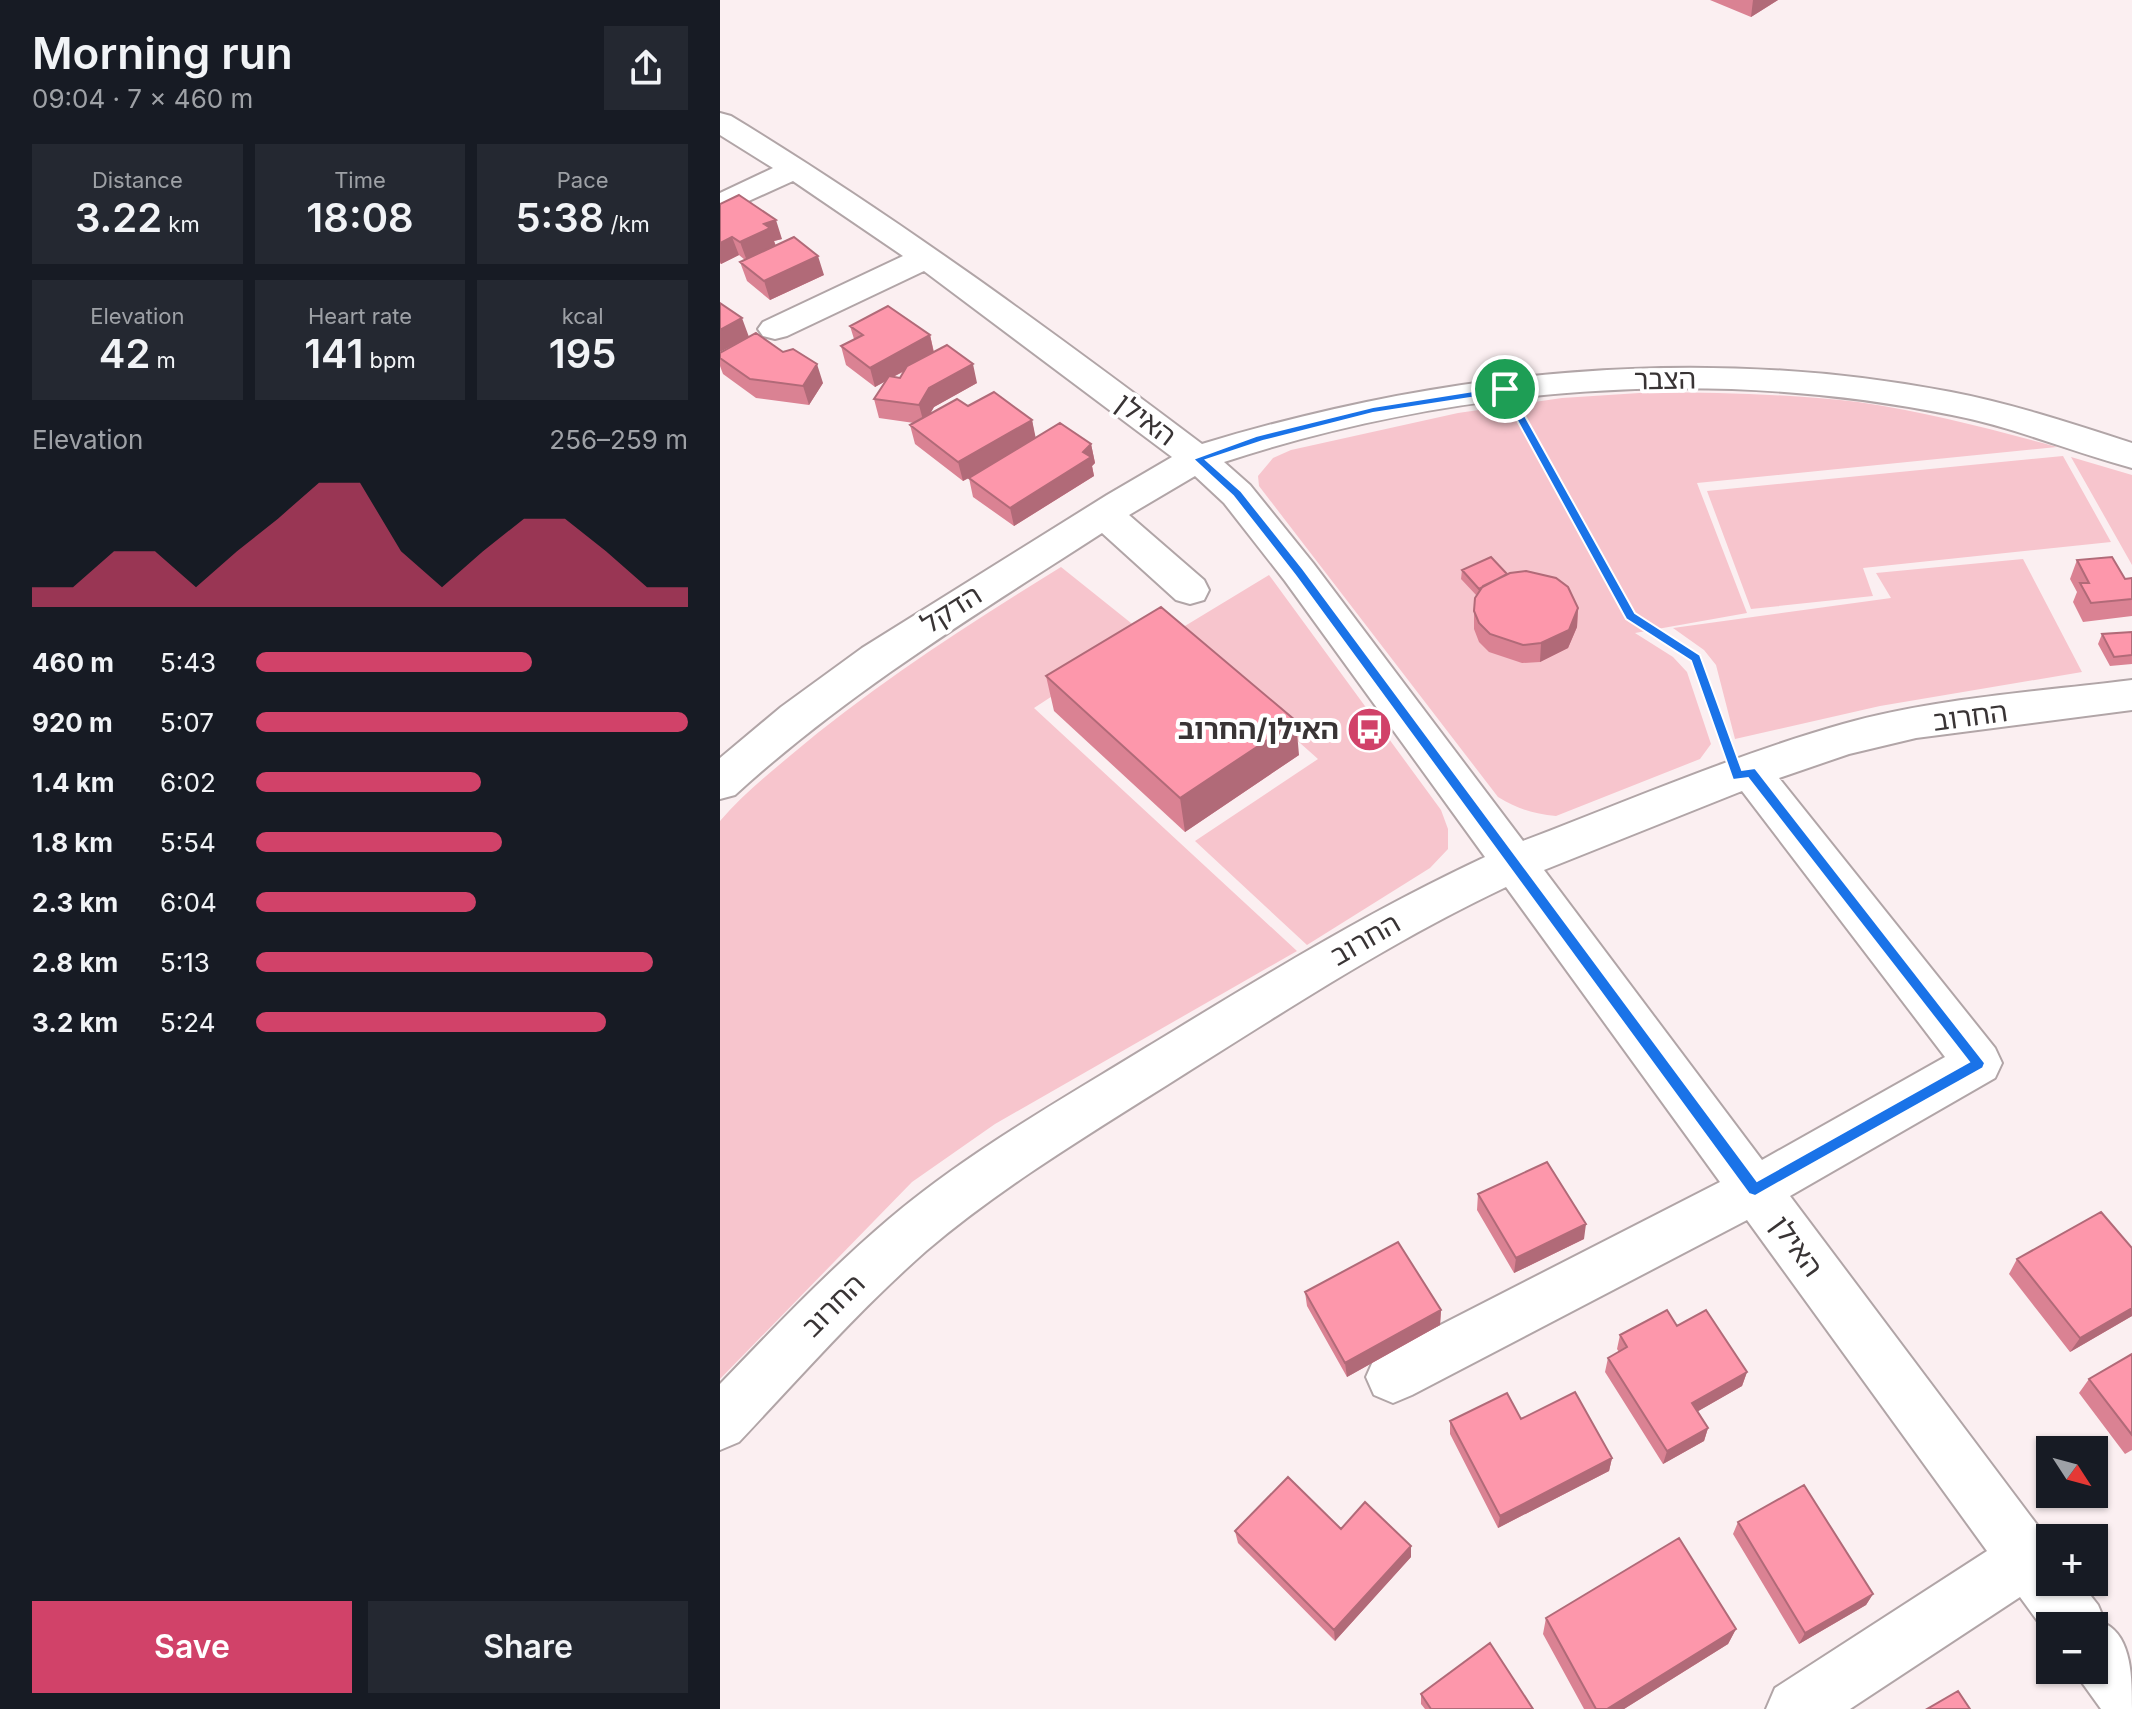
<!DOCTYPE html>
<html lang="en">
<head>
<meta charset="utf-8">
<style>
	body { margin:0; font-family:Inter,"Noto Sans Hebrew",sans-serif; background:#242831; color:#f1f3f6; height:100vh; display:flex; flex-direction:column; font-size:30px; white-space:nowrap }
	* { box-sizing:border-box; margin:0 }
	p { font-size:26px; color:#9ea1a6 }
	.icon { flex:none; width:44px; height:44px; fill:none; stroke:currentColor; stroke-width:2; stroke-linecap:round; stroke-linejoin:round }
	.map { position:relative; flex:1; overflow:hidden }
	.sheet { display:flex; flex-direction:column; background:#171b24; width:720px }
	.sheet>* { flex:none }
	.needle { width:52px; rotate:126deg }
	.buttons { position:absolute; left:1316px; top:1436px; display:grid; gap:16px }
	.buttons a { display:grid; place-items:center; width:72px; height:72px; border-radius:0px; background:#171b24; box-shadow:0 2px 6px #0004; font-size:40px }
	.pin { position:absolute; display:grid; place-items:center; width:68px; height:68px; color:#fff; margin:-34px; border:4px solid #fff; border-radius:50%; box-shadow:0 2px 8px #0007 }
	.round { display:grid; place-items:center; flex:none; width:84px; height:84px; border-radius:0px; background:#242831 }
	.headline { display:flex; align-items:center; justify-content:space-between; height:136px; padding:0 32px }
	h1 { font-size:44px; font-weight:600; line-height:60px }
	.metrics { display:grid; grid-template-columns:repeat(3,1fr); gap:12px; height:136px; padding:8px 32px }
	.metrics div { display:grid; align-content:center; border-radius:0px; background:#242831; text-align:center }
	.metrics b { font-size:40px; font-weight:600 }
	.metrics small { font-size:22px; font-weight:400 }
	.metrics p { font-size:22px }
	.chart { height:224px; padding:16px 32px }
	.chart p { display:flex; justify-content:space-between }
	.chart svg { width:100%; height:144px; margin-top:8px; fill:#d14269; opacity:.7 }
	.primary-button { display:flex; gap:16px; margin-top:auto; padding:16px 32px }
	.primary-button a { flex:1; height:92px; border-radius:0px; background:#d14269; color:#fff; font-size:32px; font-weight:600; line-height:92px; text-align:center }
	.primary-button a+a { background:#242831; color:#f1f3f6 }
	ul { padding:0 32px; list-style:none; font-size:26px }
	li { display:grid; grid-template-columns:128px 96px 1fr; align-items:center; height:60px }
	li i { height:20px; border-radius:10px; background:#d14269 }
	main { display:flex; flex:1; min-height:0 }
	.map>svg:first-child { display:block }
	.green { fill:#f7c5cd }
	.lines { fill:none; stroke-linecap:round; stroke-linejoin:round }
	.minor-casing { stroke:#b1a5a7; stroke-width:4 }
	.path-far1 { stroke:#a9a0a2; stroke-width:4; stroke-dasharray:6 3; stroke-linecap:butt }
	.path { stroke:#a9a0a2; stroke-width:5; stroke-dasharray:7 4; stroke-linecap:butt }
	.minor { fill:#fff; fill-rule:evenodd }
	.wall { fill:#da8293; fill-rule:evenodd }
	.shaded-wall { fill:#b16a78 }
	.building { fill:#fd97ab; stroke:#b16a78; stroke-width:2 }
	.route { fill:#1a73e8; stroke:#fff; stroke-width:2; fill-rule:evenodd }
	.labels { text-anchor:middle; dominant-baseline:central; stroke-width:8; stroke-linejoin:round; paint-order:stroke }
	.street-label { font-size:28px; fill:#393435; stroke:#fff }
	.poi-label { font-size:28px; font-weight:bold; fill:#393435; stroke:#fff; text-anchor:end }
</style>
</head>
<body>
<main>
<section class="sheet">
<div class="headline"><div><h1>Morning run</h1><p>09:04 · 7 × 460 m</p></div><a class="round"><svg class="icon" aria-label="share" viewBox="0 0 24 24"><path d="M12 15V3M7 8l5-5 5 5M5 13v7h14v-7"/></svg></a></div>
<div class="metrics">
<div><p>Distance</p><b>3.22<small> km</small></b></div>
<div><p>Time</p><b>18:08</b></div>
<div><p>Pace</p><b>5:38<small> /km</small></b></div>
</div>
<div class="metrics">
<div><p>Elevation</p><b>42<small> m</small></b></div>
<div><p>Heart rate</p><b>141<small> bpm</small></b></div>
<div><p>kcal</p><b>195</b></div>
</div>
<div class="chart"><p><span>Elevation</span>256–259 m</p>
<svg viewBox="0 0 160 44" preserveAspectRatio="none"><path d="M0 44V38L10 38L20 27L30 27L40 38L50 27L60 17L70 6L80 6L90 27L100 38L110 27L120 17L130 17L140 27L150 38L160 38V44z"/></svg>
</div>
<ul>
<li><b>460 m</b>5:43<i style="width:64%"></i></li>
<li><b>920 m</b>5:07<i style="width:100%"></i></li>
<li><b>1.4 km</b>6:02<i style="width:52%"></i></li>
<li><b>1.8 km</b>5:54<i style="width:57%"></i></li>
<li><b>2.3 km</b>6:04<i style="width:51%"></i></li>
<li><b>2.8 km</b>5:13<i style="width:92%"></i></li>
<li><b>3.2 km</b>5:24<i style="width:81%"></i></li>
</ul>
<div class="primary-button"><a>Save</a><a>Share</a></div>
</section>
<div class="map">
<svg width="1412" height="1709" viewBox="0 0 1412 1709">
	<rect width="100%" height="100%" fill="#fbeff1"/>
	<!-- green -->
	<path class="green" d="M935 392C1003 393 1071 394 1138 402 1206 412 1271 429 1337 447L977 483 1027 613 915 633 953 657 967 672 991 744 980 759 836 816C813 814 798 809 778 797L539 486 538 476 553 458 571 450 738 413 842 398Z
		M1343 456 1391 542 1143 568 1153 596 1031 609 987 491Z
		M1351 457 1412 475V565Z
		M1303 559 1362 672 1160 706 1015 739 996 665 984 650 953 628 1171 598 1156 573Z
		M341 567 426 635 314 708 577 951 275 1124 192 1182 0 1379V821C21 796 46 776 71 755 155 684 247 625 341 567Z
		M549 575 721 810 728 829V849L710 868 587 945 475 841 598 759 455 632Z"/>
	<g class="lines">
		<defs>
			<path id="minor" d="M0 113 11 116C174 215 329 329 482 444 725 370 980 344 1231 392 1293 404 1353 424 1412 443V468C1352 452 1294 427 1232 415 993 366 736 386 504 462L530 485 593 563 803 841C908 801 1014 755 1123 724 1216 698 1316 692 1412 680V710L1196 738 1129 754 1059 778 1275 1048 1282 1063 1275 1078 1070 1196 1330 1542V1582H1360L1378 1605 1386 1624C1412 1638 1412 1679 1412 1709H1381L1353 1670H1374V1626H1330V1638L1300 1597 1130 1709H1046L1055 1688 1267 1551 1027 1220 692 1395 673 1403 654 1395 646 1377 654 1359 1000 1182 786 887C674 940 571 1007 466 1073 378 1129 286 1183 206 1251 139 1310 80 1377 19 1442L0 1450V1384C55 1327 109 1270 169 1219 248 1152 339 1101 427 1047 539 979 645 913 765 857L565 581 504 503 475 476 409 515 484 580 489 590 484 600 470 604 456 600 382 533C255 615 128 692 15 795L0 799V758L61 707 142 648 387 495 452 457 204 271 67 336 55 339 43 336 38 329 43 322 183 256 73 181 0 214V193L53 168 0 135ZM1022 791 1225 1057 1042 1160 824 870Z"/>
		</defs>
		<!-- minor casing -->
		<use href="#minor" class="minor-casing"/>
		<!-- path-far1 -->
		<path class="path-far1" d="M801 418 808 431"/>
		<!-- path -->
		<path class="path" d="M807 429 910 616 976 658 1006 743"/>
		<!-- minor -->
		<use href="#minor" class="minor"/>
	</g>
	<!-- wall -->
	<path class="wall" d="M990 0H1058L1031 17Z
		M0 204 62 239 54 241 56 246 104 275 50 300 27 281 20 262 25 260 19 255 1 264 0 263Z
		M130 326 210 335 214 352 257 383 214 407 210 414 248 406 312 420 315 438 371 444 375 463 372 466 374 476 294 526 253 497 249 478 243 481 195 444 190 425 194 423 159 418 154 399 166 381 155 387 126 365 121 346 134 339ZM185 371 180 378 173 377Z
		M0 353 103 383 89 405 36 398 3 374 0 366Z
		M1357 560 1405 579 1412 578V616L1363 622 1353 602 1357 592 1350 579Z
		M742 570 787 574 858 608 857 627 848 648 820 662 802 663 769 652 759 642 754 629V611L757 596 741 579Z
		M1412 632V664L1390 666 1378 644 1382 634Z
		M326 676 579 755 465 832 334 711Z
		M758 1194 864 1239 794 1273 757 1210Z
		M1297 1259 1412 1316 1350 1352 1289 1274Z
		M585 1292 721 1310 720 1325 627 1377 587 1306Z
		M957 1326 1027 1372 1022 1386 978 1411 988 1428 984 1441 943 1464 885 1372 888 1358 899 1352 897 1349 900 1335Z
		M1412 1354V1450L1405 1454 1359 1393 1369 1379Z
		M730 1421 892 1458 889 1471 778 1528 730 1434Z
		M1018 1522 1153 1594 1146 1605 1079 1644 1013 1534Z
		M621 1529 691 1546V1557L615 1641 518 1543 515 1531Z
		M826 1618 1016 1629 1008 1644 904 1709H864L823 1634Z
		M701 1694 813 1709H705L701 1704Z"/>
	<!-- shaded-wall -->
	<path class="shaded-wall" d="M1033 0H1058L1031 17Z
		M56 220 62 239 54 241 56 247 27 261 20 242 44 224Z
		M12 237 19 255 1 264 0 261V243Z
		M98 256 104 275 50 300 44 281Z
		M22 318 29 337 0 352V330Z
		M210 335 214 354 155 387 150 368Z
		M97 364 103 383 89 405 83 386Z
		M253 364 257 383 214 407 204 424 199 405 209 388Z
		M312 420 316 439 243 481 238 462Z
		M371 444 375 463 372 466 374 476 294 526 290 508 363 452Z
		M858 608 857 627 848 648 820 662 821 643Z
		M576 721 579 755 465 832 460 798Z
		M866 1224 864 1239 794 1273 796 1258Z
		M1412 1308V1316L1350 1352 1360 1338Z
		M721 1310 720 1325 627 1377 625 1363Z
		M1027 1372 1022 1386 968 1417 972 1403Z
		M988 1428 984 1441 943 1464 947 1451Z
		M892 1458 889 1471 778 1528 780 1516Z
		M691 1546V1557L615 1641 614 1630Z
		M1153 1594 1146 1605 1079 1644 1085 1633Z
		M1016 1629 1008 1644 904 1709H887Z"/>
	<!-- building -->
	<path class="building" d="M19 195 56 220 44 224 50 228 20 242 12 237 0 243V204Z
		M74 237 98 256 44 281 20 262Z
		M0 303 22 318 0 330Z
		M168 306 210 335 150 368 121 346 143 335 130 326Z
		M36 333 63 352 73 349 97 364 83 386 30 379 0 358V353Z
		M227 345 253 364 209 388 199 405 154 399 169 376 180 378 187 366Z
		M274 392 312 420 238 462 190 425 237 399 248 406Z
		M340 423 371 444 363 452 371 457 290 508 249 478Z
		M771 557 787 574 759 589 742 570Z
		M1392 557 1405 579 1412 578V599L1371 603 1360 583H1369L1357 560Z
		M806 571 836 578 848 587 858 608 849 630 821 643 803 645 770 634 759 623 754 611 755 598 763 586 790 573Z
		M441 607 576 721 460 798 326 676Z
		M1412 632V655L1394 657 1382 634Z
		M827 1162 866 1224 796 1258 758 1194Z
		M1381 1212 1412 1248V1308L1360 1338 1297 1259Z
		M678 1242 721 1310 625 1363 585 1292Z
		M947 1310 957 1326 986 1310 1027 1372 972 1403 988 1428 947 1451 888 1358 907 1347 900 1335Z
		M1412 1354V1435L1369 1379Z
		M855 1392 892 1458 780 1516 730 1421 787 1393 801 1419Z
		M568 1477 621 1529 645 1502 691 1546 614 1630 515 1531Z
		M1084 1485 1153 1594 1085 1633 1018 1522Z
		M959 1538 1016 1629 887 1709H876L826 1618Z
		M770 1643 813 1709H711L701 1694Z
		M1238 1691 1250 1709H1207Z"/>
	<!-- route -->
	<path class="route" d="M785 386 790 389 915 613 980 655 1022 770 1035 768 1265 1063 1263 1068 1035 1196 1029 1194 575 575 513 496 473 459 536 436 653 407ZM782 393 906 619 971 661 1013 780 1028 778 1249 1062 1037 1181 583 569 521 491 486 460 543 441 653 413Z"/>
	<!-- icons -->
	<defs>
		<symbol id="bus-disc" viewBox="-11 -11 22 22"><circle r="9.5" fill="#d14269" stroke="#fff"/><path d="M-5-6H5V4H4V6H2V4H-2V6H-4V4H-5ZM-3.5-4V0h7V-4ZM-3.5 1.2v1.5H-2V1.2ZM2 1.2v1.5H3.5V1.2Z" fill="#fff"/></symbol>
	</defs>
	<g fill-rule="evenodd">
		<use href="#bus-disc" x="624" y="704" width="51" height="51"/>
	</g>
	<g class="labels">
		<!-- street labels -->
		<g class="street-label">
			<text transform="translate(945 379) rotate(-1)">הצבר</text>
			<text transform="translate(426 419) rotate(37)">האילן</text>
			<text transform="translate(231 609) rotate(-32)">הדקל</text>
			<text transform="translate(1250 716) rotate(-8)">החרוב</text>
			<text transform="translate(645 939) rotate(-30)">החרוב</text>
			<text transform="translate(1077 1246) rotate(54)">האילן</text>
			<text transform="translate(113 1305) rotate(-45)">החרוב</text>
		</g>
		<!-- poi labels -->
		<g class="poi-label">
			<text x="619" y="729">האילן/החרוב</text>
		</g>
	</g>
</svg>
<div class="buttons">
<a><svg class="needle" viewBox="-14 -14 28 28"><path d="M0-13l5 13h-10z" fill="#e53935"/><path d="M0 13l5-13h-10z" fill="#9ea1a6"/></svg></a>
<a>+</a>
<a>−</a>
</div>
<div class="pin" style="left:785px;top:389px;background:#1e9e55"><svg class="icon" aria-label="arrive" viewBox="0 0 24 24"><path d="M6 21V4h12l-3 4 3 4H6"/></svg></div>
</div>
</main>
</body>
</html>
